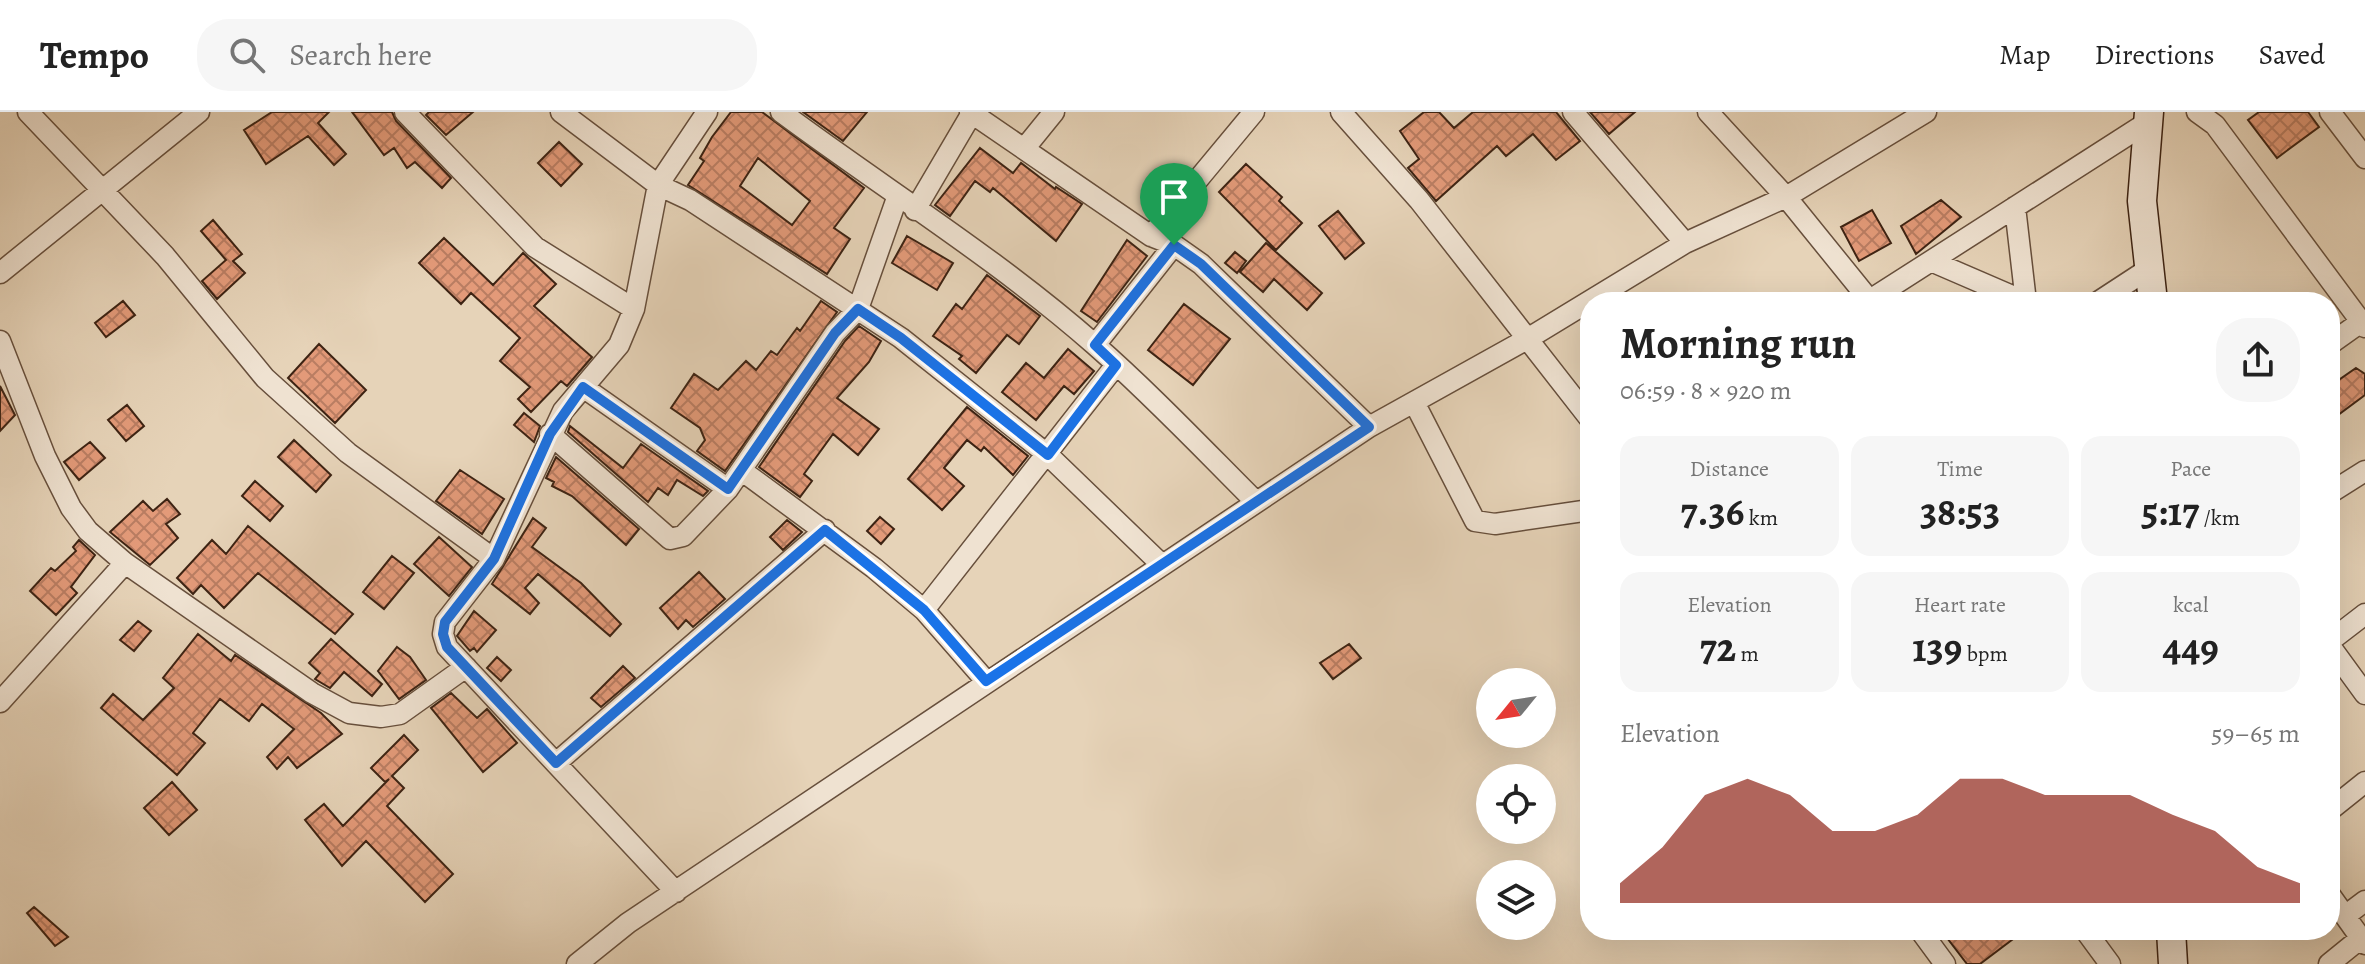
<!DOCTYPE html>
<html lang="en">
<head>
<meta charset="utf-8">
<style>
	body { margin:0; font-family:Alegreya,serif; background:#f6f6f6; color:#222; height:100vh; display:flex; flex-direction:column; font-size:30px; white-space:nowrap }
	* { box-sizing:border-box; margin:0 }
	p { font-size:26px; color:#767676 }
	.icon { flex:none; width:44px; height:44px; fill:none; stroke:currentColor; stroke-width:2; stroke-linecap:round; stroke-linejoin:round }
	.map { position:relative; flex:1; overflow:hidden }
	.side { position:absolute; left:1580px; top:180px; width:760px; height:648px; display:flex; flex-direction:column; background:#fff; border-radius:32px; box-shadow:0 8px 32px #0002 }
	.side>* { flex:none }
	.needle { width:52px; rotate:240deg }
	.controls { position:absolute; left:1476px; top:556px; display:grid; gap:16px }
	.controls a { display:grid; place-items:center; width:80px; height:80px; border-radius:50%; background:#fff; box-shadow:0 8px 32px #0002; font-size:40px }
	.pin { position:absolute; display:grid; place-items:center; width:68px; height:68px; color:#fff; margin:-82px -34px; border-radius:50% 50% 50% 0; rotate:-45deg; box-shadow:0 0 8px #0007 }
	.pin .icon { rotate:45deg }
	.round { display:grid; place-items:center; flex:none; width:84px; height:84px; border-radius:32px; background:#f6f6f6 }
	.summary { display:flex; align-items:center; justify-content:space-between; height:136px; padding:0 40px }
	h1 { font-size:44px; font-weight:700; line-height:60px }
	.metrics { display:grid; grid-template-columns:repeat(3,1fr); gap:12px; height:136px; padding:8px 40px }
	.metrics div { display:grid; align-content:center; border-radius:20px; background:#f6f6f6; text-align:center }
	.metrics b { font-size:40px; font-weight:700 }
	.metrics small { font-size:22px; font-weight:400 }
	.metrics p { font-size:22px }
	.chart { height:224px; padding:16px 40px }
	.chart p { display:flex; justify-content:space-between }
	.chart svg { width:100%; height:144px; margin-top:8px; fill:#8f2418; opacity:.7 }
	header { display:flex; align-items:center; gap:48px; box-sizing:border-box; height:112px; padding:0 40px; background:#fff; border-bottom:2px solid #e0e0e0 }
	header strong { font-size:38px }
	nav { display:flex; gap:44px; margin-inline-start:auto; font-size:28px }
	.search { width:560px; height:72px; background:#f6f6f6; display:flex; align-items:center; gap:20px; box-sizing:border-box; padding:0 28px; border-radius:32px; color:#767676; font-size:30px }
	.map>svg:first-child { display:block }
	.building { fill:url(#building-cross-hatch); stroke:#3d2313; stroke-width:2; fill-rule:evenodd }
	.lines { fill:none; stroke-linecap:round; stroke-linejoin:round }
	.street-casing { stroke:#674f3c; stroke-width:23 }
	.secondary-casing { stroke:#3d2313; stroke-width:31 }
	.street { stroke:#efe2d1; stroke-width:20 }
	.secondary { stroke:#efe2d1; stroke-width:28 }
	.route-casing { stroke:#fff; stroke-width:16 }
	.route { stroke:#1a73e8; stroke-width:10 }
</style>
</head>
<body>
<header>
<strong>Tempo</strong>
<div class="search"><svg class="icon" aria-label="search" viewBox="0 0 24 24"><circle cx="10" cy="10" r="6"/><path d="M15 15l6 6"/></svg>Search here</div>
<nav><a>Map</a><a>Directions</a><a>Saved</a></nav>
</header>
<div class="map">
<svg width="2365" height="852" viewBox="0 0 2365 852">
	<defs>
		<pattern id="building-cross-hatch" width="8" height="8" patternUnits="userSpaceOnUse" patternTransform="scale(2)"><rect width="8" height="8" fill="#e39a79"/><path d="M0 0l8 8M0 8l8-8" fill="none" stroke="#b97d62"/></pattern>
	</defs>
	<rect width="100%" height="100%" fill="#e6d3b8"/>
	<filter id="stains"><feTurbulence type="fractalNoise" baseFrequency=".0025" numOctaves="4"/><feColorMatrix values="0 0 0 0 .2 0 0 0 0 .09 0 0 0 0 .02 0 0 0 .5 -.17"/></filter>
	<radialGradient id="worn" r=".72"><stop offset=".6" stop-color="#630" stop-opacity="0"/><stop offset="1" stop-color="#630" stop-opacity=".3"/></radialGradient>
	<!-- building -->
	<path class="building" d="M272 0H329L318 11 346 42 334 53 308 24 266 52 244 18Z
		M352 0H392L396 9 451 66 442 76 415 50 407 56 394 36 384 43Z
		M429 0H473L446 23 426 3Z
		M731 0H762L864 76 834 116 850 127 827 162 688 73 704 49 700 46 712 25ZM758 46 810 89 792 113 740 74Z
		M803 0H867L843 29Z
		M1424 0H1439L1454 16 1473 0H1556L1580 29 1556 48 1533 22 1506 44 1497 34 1436 89 1408 56 1419 47 1400 19Z
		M1590 0H1635L1609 22Z
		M2259 0H2308L2319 15 2277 46 2248 8Z
		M559 30 582 52 561 74 538 51Z
		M980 36 1013 61 1021 51 1055 77 1056 75 1082 92 1056 129 993 76 990 80 975 69 950 104 935 93Z
		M1246 52 1282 85 1279 89 1302 111 1276 138 1219 80Z
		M1941 88 1961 105 1916 142 1901 114Z
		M1872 98 1891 131 1859 149 1841 115Z
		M1338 99 1364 131 1345 147 1319 114Z
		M213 108 242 142 233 149 245 161 217 187 202 169 226 148 201 119Z
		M907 124 953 151 937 178 892 151Z
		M444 126 493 173 523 141 556 172 534 194 592 245 567 274 561 269 531 300 518 287 530 275 500 249 520 226 471 181 461 192 419 151Z
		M1127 128 1147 144 1097 210 1081 199Z
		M1266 131 1322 181 1307 198 1274 167 1263 180 1240 160Z
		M1235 140 1246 149 1237 161 1225 151Z
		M987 163 1040 204 1019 232 1007 223 976 261 959 247 962 244 933 224 956 192 962 197Z
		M123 189 135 203 106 225 95 211Z
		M821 189 837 200 725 359 697 339 705 328 700 316 671 296 694 262 718 278 746 249 756 258 771 239 777 243 797 216 800 219Z
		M1184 192 1230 227 1193 273 1148 238Z
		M859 214 881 229 869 250 837 286 879 317 858 343 833 322 804 362 812 369 800 385 759 355 845 229Z
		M319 232 366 278 335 311 288 266Z
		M1068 237 1094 259 1074 282 1064 274 1036 308 1002 280 1026 251 1044 266Z
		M2356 256 2365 262V283L2330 309V274Z
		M0 274 15 303 0 319Z
		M127 293 144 314 126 329 108 308Z
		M967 295 1028 344 1013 363 984 335 981 339 967 328 944 356 964 374 942 398 908 367Z
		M524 301 540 314 534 330 514 313Z
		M570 314 623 356 641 332 708 379 703 384 677 368 668 383 658 376 648 390 568 320Z
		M294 328 331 363 316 380 278 345Z
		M90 330 105 346 79 368 64 350Z
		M556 345 639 417 626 433 572 384 552 374 554 370 546 366Z
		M460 358 504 387 482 422 436 389Z
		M255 369 283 394 270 409 242 384Z
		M167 387 180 402 166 412 178 426 150 453 110 420 143 389 153 399Z
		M880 405 894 417 881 432 867 419Z
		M533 406 546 416 532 435 581 471 621 512 610 524 538 462 525 476 539 491 530 502 492 472Z
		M787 408 802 420 783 438 770 425Z
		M248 414 353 502 335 522 258 461 224 496 201 473 193 482 177 466 212 428 226 442Z
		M439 425 472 455 449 484 414 452Z
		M79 428 95 443 71 475 77 481 56 503 30 479 51 456 55 459 76 439 73 435Z
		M392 444 414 461 384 497 363 480Z
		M699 460 725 487 693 515 686 508 678 517 660 496Z
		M474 499 496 518 477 540 474 536 470 539 457 524Z
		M138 509 151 519 134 539 120 528Z
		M198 522 231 549 235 543 321 601 342 622 297 656 288 645 277 657 267 645 294 617 262 592 249 609 220 587 193 621 205 631 177 663 101 596 113 582 143 608 174 576 163 566Z
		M331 527 382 572 372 584 344 560 330 576 315 567 320 561 309 551Z
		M1349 532 1361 546 1333 567 1320 551Z
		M397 535 410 545 426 568 399 587 378 559Z
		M497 545 511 558 501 569 487 556Z
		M623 554 635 566 601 595 591 586Z
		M451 581 477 606 487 597 517 631 483 660 431 596Z
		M404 623 418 638 392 664 404 676 387 694 453 762 425 790 366 729 342 754 305 708 324 692 343 714 389 667 385 670 371 656Z
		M172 670 197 698 169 723 144 696Z
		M34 795 68 825 55 834 27 801Z
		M1941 818H2025L1980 852H1967Z"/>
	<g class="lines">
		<defs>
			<path id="street" d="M28 0 165 144 265 266 348 341 494 447
				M405 0 535 135 634 197
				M561 0 658 73 690 88 901 226 1048 343 1161 452
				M781 0C886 78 996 146 1094 232 1151 282 1203 337 1256 390
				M970 0 1151 124 1174 133 1201 152 1369 315
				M1341 0 1419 88 1590 307
				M1573 0 1685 131
				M1708 0 1786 85 1871 190
				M2197 0 2215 13 2365 215
				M2330 0 2365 46
				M1024 37 1054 0
				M2015 95 2026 190
				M915 98 972 1
				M1151 124 1254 0
				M1931 149 2026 190
				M0 161 199 0
				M1870 188 2148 10
				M2098 190 2150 156
				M0 229 45 344 71 396 88 419 125 451 312 581 349 601 381 605 400 602 466 555
				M2330 232 2361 210
				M1095 233 1174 133
				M583 275 728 377
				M1414 290 1475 409 1495 412 1590 398
				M550 322 670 427 683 424 728 377 835 221 858 197 897 86
				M741 358 874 456 924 498 986 569
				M2330 381 2365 359
				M924 498 1116 253
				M2330 529 2365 502
				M2330 534 2365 582
				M0 590 125 451
				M556 651 825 418
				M2330 698 2365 670
				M676 780 447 535 443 522 445 510 494 447 563 299 619 233 634 197 658 73 707 0
				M2330 783 2365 832
				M2345 804 2365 789
				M1920 818 1945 852
				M2085 818 2110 852
				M577 852 628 811 1369 315 1529 226 1685 131 1786 85 1926 0
				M2329 852 2361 826"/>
			<path id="secondary" d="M2149 0 2142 89 2153 190
				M2171 818 2173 852"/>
		</defs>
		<!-- street casing -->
		<use href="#street" class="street-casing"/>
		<!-- secondary casing -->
		<use href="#secondary" class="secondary-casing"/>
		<!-- street -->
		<use href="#street" class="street"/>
		<!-- secondary -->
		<use href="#secondary" class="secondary"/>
	</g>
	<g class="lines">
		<defs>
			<path id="route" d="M1174 133 1201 152 1369 315 986 569 924 498 825 418 556 651 447 535 443 522 445 510 494 447 550 322 583 275 728 377 835 221 858 197 901 226 1048 343 1116 253 1095 233Z"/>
		</defs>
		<!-- route casing -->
		<use href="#route" class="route-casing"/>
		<!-- route -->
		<use href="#route" class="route"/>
	</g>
	<rect width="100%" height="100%" filter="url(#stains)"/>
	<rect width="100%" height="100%" fill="url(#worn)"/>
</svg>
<div class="controls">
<a><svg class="needle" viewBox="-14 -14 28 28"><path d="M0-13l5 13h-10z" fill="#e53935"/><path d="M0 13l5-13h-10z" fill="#767676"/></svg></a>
<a><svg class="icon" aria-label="locate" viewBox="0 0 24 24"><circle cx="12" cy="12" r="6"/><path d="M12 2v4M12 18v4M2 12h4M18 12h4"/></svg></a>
<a><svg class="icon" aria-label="layers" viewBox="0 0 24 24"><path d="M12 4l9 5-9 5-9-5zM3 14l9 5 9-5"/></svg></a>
</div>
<div class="pin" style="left:1174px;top:133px;background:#1e9e55"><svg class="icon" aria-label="arrive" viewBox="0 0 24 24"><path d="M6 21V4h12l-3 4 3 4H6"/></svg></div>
<section class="side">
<div class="summary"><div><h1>Morning run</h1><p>06:59 · 8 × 920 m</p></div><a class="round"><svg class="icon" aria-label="share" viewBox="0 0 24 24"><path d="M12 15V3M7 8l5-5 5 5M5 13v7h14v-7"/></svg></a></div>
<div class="metrics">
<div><p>Distance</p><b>7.36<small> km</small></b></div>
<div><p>Time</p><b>38:53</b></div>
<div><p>Pace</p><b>5:17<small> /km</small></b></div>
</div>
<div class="metrics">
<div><p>Elevation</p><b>72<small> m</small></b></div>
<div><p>Heart rate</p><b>139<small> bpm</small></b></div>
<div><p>kcal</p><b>449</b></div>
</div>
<div class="chart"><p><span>Elevation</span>59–65 m</p>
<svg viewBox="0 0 160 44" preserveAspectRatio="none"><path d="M0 44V38L10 27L20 11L30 6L40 11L50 22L60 22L70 17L80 6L90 6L100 11L110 11L120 11L130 17L140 22L150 33L160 38V44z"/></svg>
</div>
</section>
</div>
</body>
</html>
